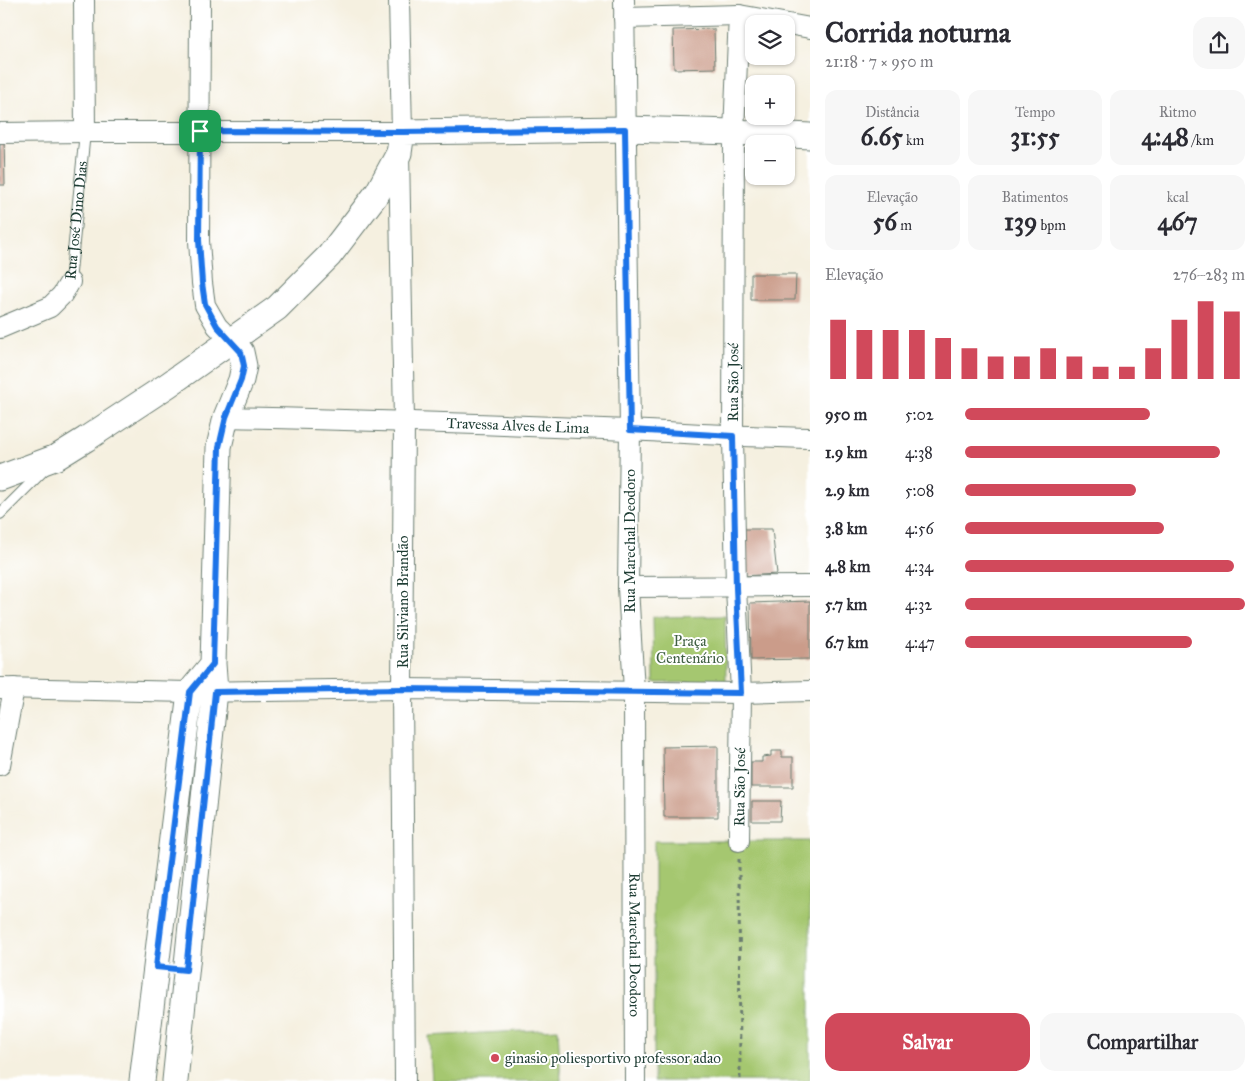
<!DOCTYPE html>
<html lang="pt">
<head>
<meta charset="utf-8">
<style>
	body { margin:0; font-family:"IM FELL Great Primer",serif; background:#f7f7f7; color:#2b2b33; height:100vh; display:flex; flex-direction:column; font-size:19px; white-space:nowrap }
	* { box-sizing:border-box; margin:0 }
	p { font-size:16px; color:#7c7c81 }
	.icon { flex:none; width:28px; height:28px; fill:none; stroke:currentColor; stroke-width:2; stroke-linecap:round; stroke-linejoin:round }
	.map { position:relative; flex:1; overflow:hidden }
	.sheet { display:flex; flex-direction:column; background:#fff; width:450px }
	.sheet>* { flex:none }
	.buttons { position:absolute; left:745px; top:15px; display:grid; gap:10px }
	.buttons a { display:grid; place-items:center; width:50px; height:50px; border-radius:10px; background:#fff; box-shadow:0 1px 4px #0004; font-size:25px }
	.pin { position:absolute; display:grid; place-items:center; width:42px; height:42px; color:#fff; margin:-21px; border-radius:10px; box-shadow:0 2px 8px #0006 }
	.round { display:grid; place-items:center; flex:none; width:52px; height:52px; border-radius:15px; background:#f7f7f7 }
	.overview { display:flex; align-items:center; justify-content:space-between; height:85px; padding:0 15px }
	h1 { font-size:28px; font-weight:700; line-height:38px }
	.metrics { display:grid; grid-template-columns:repeat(3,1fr); gap:8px; height:85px; padding:5px 15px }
	.metrics div { display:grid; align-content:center; border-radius:12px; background:#f7f7f7; text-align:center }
	.metrics b { font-size:25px; font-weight:700 }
	.metrics small { font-size:14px; font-weight:400 }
	.metrics p { font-size:14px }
	.chart { height:140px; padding:10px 15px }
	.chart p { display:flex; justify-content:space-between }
	.chart svg { width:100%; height:90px; margin-top:5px; stroke:#d1495b; stroke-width:6 }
	.primary-button { display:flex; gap:10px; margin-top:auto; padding:10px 15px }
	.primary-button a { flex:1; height:58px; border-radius:15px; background:#d1495b; color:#fff; font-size:20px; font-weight:700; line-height:58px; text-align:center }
	.primary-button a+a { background:#f7f7f7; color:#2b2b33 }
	ul { padding:0 15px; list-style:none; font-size:16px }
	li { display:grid; grid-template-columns:80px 60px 1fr; align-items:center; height:38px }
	li i { height:12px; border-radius:6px; background:#d1495b }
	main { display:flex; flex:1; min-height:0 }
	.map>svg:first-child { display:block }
	.green { fill:#a5c770; stroke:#628252 }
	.building { fill:#cb9c8a }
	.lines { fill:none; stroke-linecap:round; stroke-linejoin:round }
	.service-casing { stroke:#6a7c70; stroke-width:12 }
	.minor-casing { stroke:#6a7c70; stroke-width:22 }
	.tertiary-casing { stroke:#6a7c70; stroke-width:27 }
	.path { stroke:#6a7c70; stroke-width:3; stroke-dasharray:4 4; stroke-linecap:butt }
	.service { stroke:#fff; stroke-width:10 }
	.minor { stroke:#fff; stroke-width:20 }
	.tertiary { stroke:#fff; stroke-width:25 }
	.route-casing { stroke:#fff; stroke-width:10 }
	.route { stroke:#1a73e8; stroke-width:6 }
	.poi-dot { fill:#d1495b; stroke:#fff; stroke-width:2 }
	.labels { text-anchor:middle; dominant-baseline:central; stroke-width:4; stroke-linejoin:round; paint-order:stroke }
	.street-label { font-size:15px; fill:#1f3d34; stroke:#fff }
	.park-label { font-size:15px; fill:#406043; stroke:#fff }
	.poi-label { font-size:15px; fill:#1f3d34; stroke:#fff; text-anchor:start }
</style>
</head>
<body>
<main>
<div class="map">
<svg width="810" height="1081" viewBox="0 0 810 1081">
	<rect width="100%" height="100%" fill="#fff"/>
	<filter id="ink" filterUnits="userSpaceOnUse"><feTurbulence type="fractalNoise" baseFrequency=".02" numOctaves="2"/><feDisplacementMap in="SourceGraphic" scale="10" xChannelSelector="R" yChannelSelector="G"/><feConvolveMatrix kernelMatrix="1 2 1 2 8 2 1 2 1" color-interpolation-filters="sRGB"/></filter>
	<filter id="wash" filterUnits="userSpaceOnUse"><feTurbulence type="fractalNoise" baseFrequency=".0096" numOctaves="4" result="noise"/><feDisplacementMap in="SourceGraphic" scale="20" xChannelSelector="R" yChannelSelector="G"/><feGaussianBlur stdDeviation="1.12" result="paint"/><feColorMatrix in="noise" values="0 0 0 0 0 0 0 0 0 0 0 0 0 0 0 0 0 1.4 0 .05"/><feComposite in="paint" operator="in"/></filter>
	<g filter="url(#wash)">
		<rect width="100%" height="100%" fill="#f5f0e0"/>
		<!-- green -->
		<path class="green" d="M725 616 726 682 654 683 653 617Z
			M654 841H810V1081H654Z
			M558 1029 561 1081H432L429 1036Z"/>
		<g id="blocks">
			<!-- building -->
			<path class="building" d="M714 29 715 68 674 69 673 30Z
				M0 138H4L5 185H0Z
				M751 274H796L795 300H751Z
				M735 529H772L777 574 743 576Z
				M810 601V659L751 660 750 603Z
				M718 746V817H664L663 747Z
				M771 751H782V757H793V787H751V762H762V757L771 756Z
				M752 801H781L780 821H752Z"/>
		</g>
	</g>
	<g filter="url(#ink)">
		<use href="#blocks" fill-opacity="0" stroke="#6a7c70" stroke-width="1"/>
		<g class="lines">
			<defs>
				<g id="service">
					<path id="s1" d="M70 282 85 132"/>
					<path d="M0 514 44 470"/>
				</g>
				<g id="minor">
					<path d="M84 0 85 132"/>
					<path d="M200 0 199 241 202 283 205 305 217 326 231 340"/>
					<path id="s2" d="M624 0 630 430 628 587 634 691 635 1081"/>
					<path d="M624 18 739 15 810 28"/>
					<path d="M0 133 85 132H402L399 0"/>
					<path d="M399 153 404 421 402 689 405 1081"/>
					<path d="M0 328 50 307 62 295 70 282"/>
					<path id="s3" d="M226 417C360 420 494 424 628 430 689 433 749 437 810 438"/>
					<path d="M628 587 810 586"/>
					<path d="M0 688 190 692 402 689 741 693 810 691"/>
					<path d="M0 765 14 688"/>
					<path id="s4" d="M739 841 741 693 736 587 733 437 734 132 739 15"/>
				</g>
				<path id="tertiary" d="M0 478 57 457 86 439 168 385 277 308 329 256 378 192 399 153 402 132 625 129 734 132 810 136
					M142 1081 190 692 213 664
					M175 1081 215 691 213 664 219 447 226 417 241 380 244 366 241 352 231 340"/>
			</defs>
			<!-- service casing -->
			<use href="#service" class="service-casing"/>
			<!-- minor casing -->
			<use href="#minor" class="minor-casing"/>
			<!-- tertiary casing -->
			<use href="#tertiary" class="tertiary-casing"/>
			<!-- path -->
			<path class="path" d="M739 859 740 1081"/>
			<!-- service -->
			<use href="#service" class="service"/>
			<!-- minor -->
			<use href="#minor" class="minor"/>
			<!-- tertiary -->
			<use href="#tertiary" class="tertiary"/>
		</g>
	</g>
	<g class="lines" filter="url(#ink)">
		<defs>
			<path id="route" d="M625 129 630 430 733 436 736 588 741 693 402 689 215 692 186 970 156 967 190 692 213 664 219 447 226 417 241 380 244 366 241 352 217 326 205 304 202 283 199 240 200 131 402 132Z"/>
		</defs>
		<!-- route casing -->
		<use href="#route" class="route-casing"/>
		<!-- route -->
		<use href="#route" class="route"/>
	</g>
	<!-- markers -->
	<circle class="poi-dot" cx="495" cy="1058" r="5"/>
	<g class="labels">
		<!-- street labels -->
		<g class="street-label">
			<text stroke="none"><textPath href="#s1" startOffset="62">Rua José Dino Dias</textPath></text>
			<text stroke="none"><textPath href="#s4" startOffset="459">Rua São José</textPath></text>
			<text stroke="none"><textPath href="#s3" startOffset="292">Travessa Alves de Lima</textPath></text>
			<text transform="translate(630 541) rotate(-90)">Rua Marechal Deodoro</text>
			<text transform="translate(403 602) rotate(-90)">Rua Silviano Brandão</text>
			<text stroke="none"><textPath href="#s4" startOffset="54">Rua São José</textPath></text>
			<text stroke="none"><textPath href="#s2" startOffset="945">Rua Marechal Deodoro</textPath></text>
		</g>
		<!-- park labels -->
		<g class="park-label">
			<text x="690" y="641">Praça<tspan x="690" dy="17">Centenário</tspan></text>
		</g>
		<!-- poi labels -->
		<g class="poi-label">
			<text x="505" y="1058">ginasio poliesportivo professor adao</text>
		</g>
	</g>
</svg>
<div class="buttons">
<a><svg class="icon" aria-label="layers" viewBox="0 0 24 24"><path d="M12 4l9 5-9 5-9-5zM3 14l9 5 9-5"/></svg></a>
<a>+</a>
<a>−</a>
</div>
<div class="pin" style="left:200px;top:131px;background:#1e9e55"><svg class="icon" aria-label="arrive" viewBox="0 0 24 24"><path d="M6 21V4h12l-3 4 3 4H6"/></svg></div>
</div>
<section class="sheet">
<div class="overview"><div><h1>Corrida noturna</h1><p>21:18 · 7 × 950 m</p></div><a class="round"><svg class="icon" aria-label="share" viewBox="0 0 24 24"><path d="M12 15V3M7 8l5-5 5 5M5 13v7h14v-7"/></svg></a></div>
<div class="metrics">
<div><p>Distância</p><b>6.65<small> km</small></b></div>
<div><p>Tempo</p><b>31:55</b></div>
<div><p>Ritmo</p><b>4:48<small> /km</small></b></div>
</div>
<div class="metrics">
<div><p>Elevação</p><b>56<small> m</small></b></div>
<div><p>Batimentos</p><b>139<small> bpm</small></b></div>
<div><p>kcal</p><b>467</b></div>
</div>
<div class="chart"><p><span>Elevação</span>276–283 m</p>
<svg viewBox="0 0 160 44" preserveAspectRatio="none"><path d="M5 44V15M15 44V20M25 44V20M35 44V20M45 44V24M55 44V29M65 44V33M75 44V33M85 44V29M95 44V33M105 44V38M115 44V38M125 44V29M135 44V15M145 44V6M155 44V11"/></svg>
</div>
<ul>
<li><b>950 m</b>5:02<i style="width:66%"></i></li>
<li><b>1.9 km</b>4:38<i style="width:91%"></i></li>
<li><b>2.9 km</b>5:08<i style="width:61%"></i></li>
<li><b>3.8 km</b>4:56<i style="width:71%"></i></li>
<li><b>4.8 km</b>4:34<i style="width:96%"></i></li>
<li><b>5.7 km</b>4:32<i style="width:100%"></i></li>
<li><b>6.7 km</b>4:47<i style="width:81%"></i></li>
</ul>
<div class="primary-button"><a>Salvar</a><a>Compartilhar</a></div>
</section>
</main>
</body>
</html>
